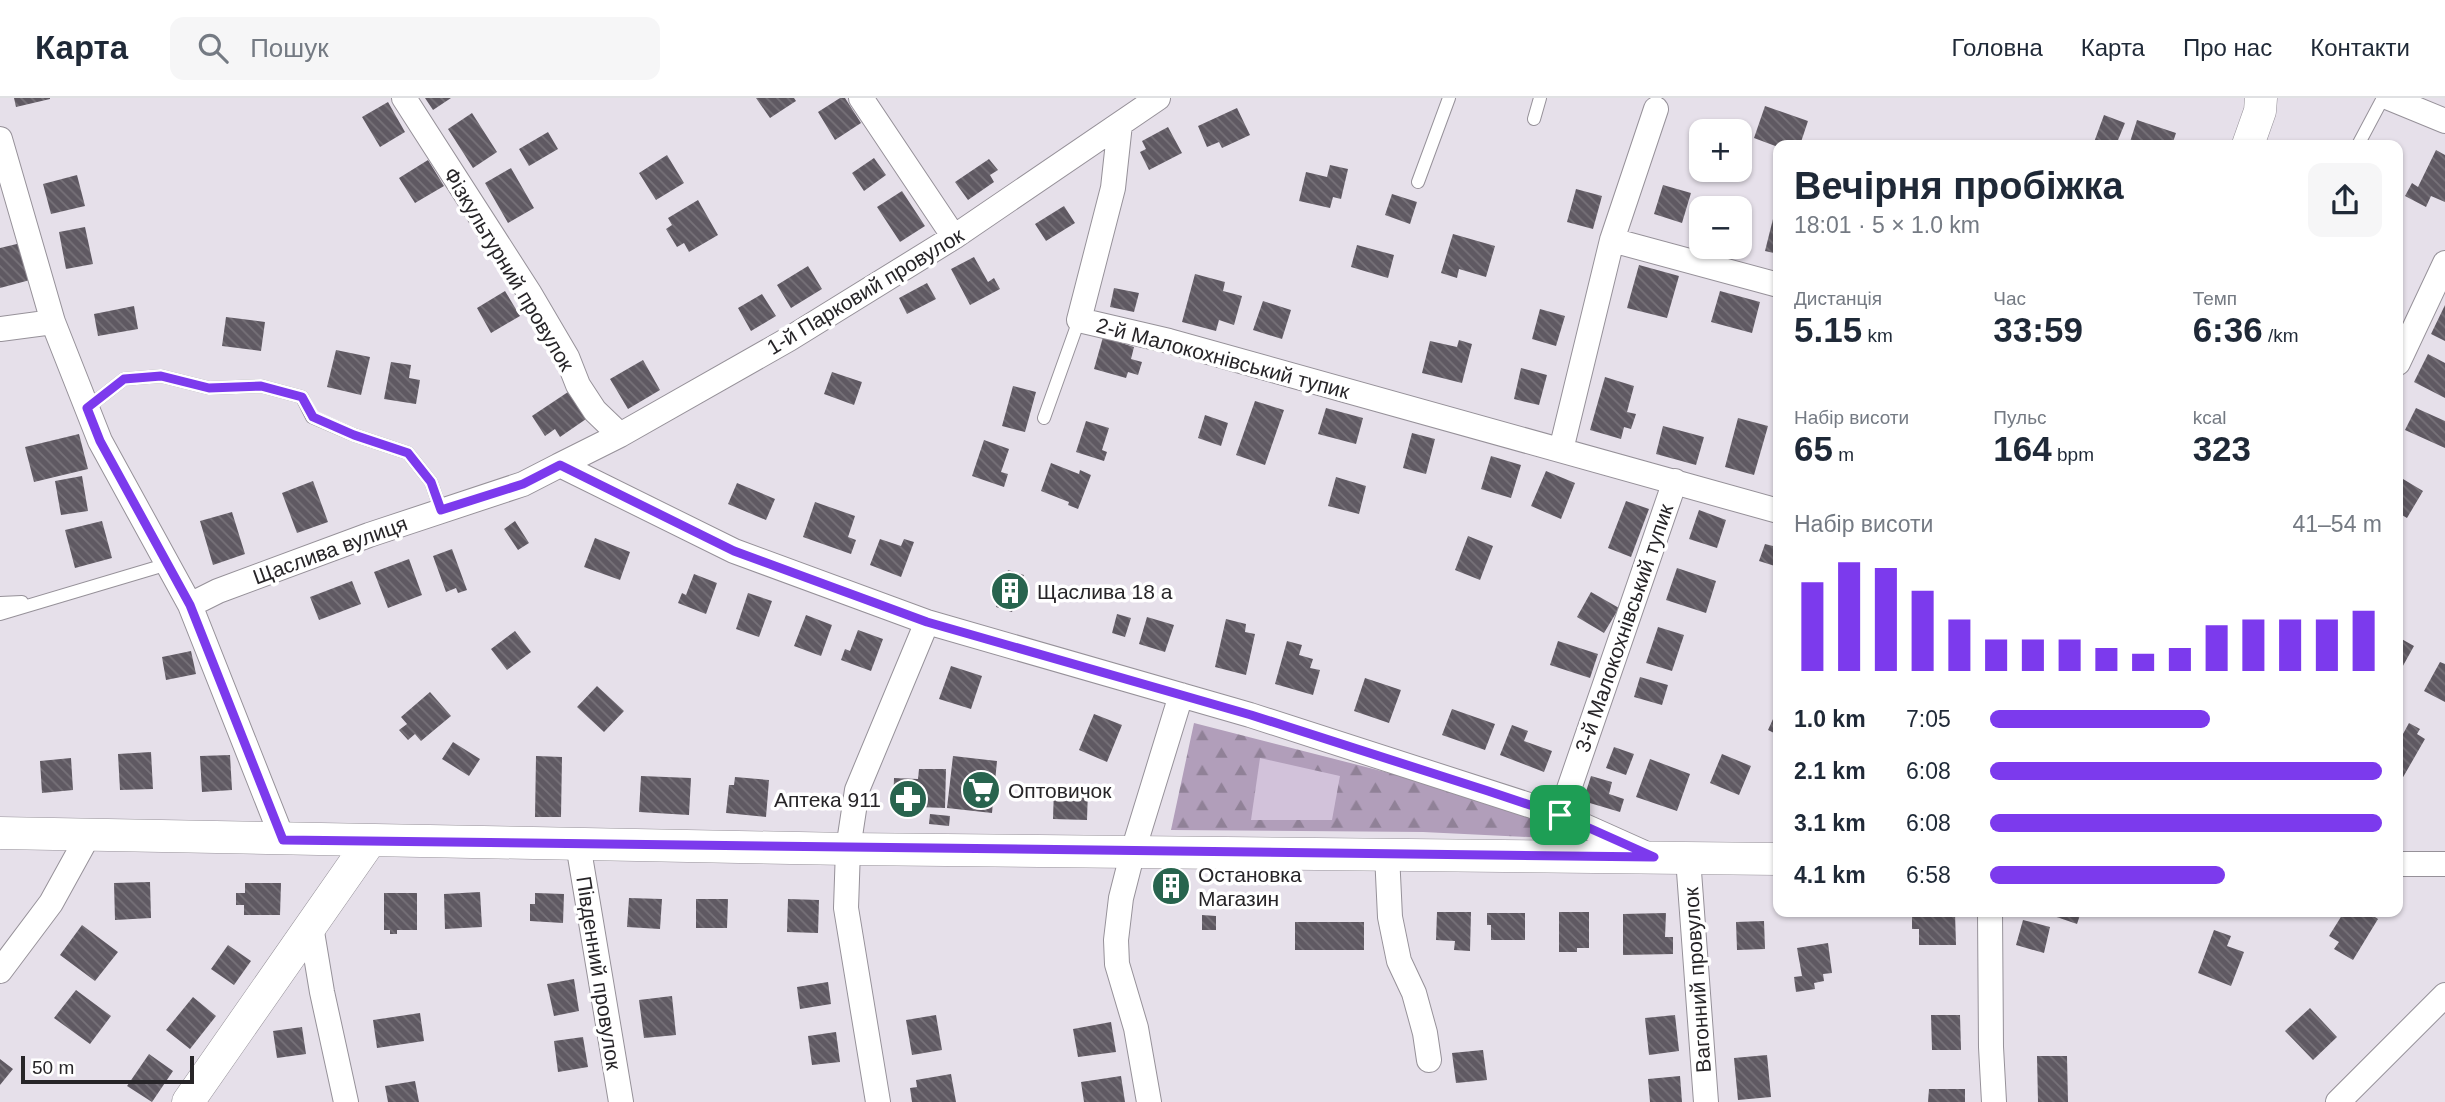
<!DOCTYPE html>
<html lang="uk">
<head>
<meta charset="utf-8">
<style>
	body { margin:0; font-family:Helvetica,sans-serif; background:#f6f6f7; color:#1f2937; height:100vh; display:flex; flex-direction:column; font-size:26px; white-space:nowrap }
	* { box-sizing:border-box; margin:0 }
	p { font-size:23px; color:#747a83 }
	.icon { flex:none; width:38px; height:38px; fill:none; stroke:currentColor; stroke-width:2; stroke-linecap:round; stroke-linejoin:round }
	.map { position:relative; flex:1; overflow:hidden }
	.details { position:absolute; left:1773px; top:42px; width:630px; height:777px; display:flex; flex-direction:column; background:#fff; border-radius:14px; box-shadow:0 2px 5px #0004 }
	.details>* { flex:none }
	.tools { position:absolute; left:1689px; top:21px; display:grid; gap:14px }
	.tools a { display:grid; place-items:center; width:63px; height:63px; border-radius:14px; background:#fff; box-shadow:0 2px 5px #0004; font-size:35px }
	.scale { position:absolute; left:21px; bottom:18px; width:173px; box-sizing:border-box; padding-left:7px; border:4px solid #272528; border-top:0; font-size:19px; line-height:24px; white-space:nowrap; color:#272528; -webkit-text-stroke:5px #fff; paint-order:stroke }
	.pin { position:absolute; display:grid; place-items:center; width:60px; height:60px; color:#fff; margin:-30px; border-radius:14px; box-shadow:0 4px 10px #0006 }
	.round { display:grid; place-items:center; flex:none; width:74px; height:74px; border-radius:14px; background:#f6f6f7 }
	.head { display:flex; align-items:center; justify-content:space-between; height:119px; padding:0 21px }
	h1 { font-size:38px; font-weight:800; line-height:52px }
	.stats { display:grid; grid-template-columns:repeat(3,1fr); gap:10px; height:119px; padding:7px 21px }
	.stats div { display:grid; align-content:center }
	.stats b { font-size:35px; font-weight:800 }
	.stats small { font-size:19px; font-weight:400 }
	.stats p { font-size:19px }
	.chart { height:196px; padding:14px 21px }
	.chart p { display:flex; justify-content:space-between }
	.chart svg { width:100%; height:126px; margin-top:7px; stroke:#7c3aed; stroke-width:6 }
	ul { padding:0 21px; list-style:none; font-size:23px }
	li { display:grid; grid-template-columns:112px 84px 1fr; align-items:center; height:52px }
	li i { height:18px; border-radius:9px; background:#7c3aed }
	header { display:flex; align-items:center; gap:42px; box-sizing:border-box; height:98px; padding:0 35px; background:#fff; border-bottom:2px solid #e0e1e3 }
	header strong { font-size:33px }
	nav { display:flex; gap:38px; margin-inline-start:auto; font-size:24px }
	.search { width:490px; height:63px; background:#f6f6f7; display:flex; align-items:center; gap:18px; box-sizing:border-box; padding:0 24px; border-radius:14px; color:#747a83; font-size:26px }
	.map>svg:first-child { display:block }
	.forest { fill:url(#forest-firs) }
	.park { fill:#d2c2da }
	.building { fill:url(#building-back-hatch) }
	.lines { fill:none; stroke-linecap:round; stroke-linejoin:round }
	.service-casing { stroke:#969199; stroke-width:14 }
	.minor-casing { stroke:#969199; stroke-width:26 }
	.tertiary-casing { stroke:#969199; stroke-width:33 }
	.service { stroke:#fff; stroke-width:12 }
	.minor { stroke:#fff; stroke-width:24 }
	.tertiary { stroke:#fff; stroke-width:32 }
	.route-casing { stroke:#fff; stroke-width:14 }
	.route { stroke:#7c3aed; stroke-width:9 }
	.labels { text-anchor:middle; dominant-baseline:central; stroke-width:7; stroke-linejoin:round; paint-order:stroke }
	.street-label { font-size:21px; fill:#272528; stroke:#fff }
	.poi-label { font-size:21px; fill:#272528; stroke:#fff; text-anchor:start }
</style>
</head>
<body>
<header>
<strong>Карта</strong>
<div class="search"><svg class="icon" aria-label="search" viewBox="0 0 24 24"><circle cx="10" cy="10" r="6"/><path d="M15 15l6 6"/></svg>Пошук</div>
<nav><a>Головна</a><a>Карта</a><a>Про нас</a><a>Контакти</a></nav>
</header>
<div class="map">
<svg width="2445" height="1004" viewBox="0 0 2445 1004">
	<defs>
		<pattern id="forest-firs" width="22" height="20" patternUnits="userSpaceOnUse" patternTransform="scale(1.75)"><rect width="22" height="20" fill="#b19eba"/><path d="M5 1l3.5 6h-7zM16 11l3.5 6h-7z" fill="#908197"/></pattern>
		<pattern id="building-back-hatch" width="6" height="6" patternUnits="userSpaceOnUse" patternTransform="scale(1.75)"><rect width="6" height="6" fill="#5f5962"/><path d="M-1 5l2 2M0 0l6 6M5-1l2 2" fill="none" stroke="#777279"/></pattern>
	</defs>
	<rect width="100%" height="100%" fill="#e6e0ea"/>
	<!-- forest -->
	<path class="forest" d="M1194 625 1401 678 1566 729 1569 737 1549 740 1423 734 1171 732Z"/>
	<!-- park -->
	<path class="park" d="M1260 660 1340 678 1332 722H1251Z"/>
	<!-- building -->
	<path class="building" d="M14 0H50V1L16 9Z
		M425 0H451L433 12Z
		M756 0H794L796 3 770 20Z
		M840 0H845L861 25 835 42 818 14Z
		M388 4 405 34 380 49 362 19Z
		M1765 8 1808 23 1800 47 1778 49 1754 40Z
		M1237 10 1250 37 1222 50 1219 44 1207 49 1198 28Z
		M472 15 497 54 473 70 448 31Z
		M2104 17 2125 25 2116 47H2093Z
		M2137 22 2176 35 2172 47H2129Z
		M1168 29 1182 55 1149 72 1140 54 1146 51 1142 43Z
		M548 34 558 51 529 68 519 51Z
		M2436 52 2445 57V104L2431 98 2426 109 2405 98 2412 85 2418 89Z
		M667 57 684 85 656 102 639 75Z
		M874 60 886 77 864 93 852 75Z
		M989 61 998 72 990 77 994 84 968 102 955 84Z
		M428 62 444 88 415 105 399 80Z
		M1330 67 1348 71 1341 101 1333 99 1330 110 1299 103 1306 74 1327 79Z
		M511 70 534 110 508 125 485 85Z
		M77 77 85 108 51 116 43 86Z
		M1663 87 1691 95 1682 125 1654 116Z
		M1576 91 1602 98 1593 131 1567 124Z
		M902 93 925 128 900 144 877 109Z
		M1392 96 1417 104 1410 126 1385 117Z
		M1715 98 1749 108 1740 138V110H1711Z
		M698 102 718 137 689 154 684 145 677 149 666 131 672 127 668 120Z
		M1064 108 1075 125 1046 143 1035 126Z
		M1774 117 1778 118V156L1765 153Z
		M85 129 93 166 66 171 59 134Z
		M1453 136 1495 148 1486 179 1459 171 1457 180 1441 175Z
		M21 145 30 182 0 190V150Z
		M1357 147 1394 157 1388 180 1351 169Z
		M974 159 988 184 994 180 1000 191 970 207 951 171Z
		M1639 167 1679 178 1667 220 1627 210Z
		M808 168 822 191 791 210 777 187Z
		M1195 176 1225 184 1223 193 1242 198 1234 227 1219 222 1216 233 1182 224Z
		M927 185 936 201 907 216 899 200Z
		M1114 190 1139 195 1134 214 1110 209Z
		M505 193 520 218 491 235 477 210Z
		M1720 193 1760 204 1752 235 1711 224Z
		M762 196 776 218 751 233 738 210Z
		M1263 203 1291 212 1282 241 1253 232Z
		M2445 207V243L2431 236Z
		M134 208 138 231 98 238 94 216Z
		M1540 211 1565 218 1556 248 1532 241Z
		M226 219 265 224 261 253 222 248Z
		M1103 239 1134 249 1131 261 1142 264 1138 277 1128 274 1126 280 1094 271Z
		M1459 242 1472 246 1462 285 1422 275 1430 243 1457 249Z
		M336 252 370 259 361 297 327 289Z
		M2428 256 2445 265V300L2414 284Z
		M643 262 660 292 628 311 610 281Z
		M391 264 411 267 409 280 420 282 416 306 384 301Z
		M1521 270 1547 277 1539 307 1514 301Z
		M832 274 862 284 854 307 824 296Z
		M1605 279 1634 288 1627 314 1636 316 1631 331 1624 329 1621 341 1590 332Z
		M1013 288 1036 294 1025 334 1002 328Z
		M571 292 589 319 560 339 555 331 545 338 532 318Z
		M1255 303 1284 312 1265 367 1236 357Z
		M1326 310 1363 320 1356 346 1318 336Z
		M2416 310 2445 323V350L2405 332Z
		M1205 317 1228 325 1221 348 1198 340Z
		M1738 320 1768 328 1754 377 1725 369Z
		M1086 323 1109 330 1102 352 1107 354 1104 363 1076 354Z
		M1663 328 1704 339 1696 367 1656 356Z
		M1412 335 1435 341 1426 376 1403 370Z
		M79 336 88 371 34 384 25 349Z
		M984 342 1009 351 1001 374 1008 376 1004 389 972 378Z
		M1491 358 1521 367 1511 400 1481 391Z
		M1051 365 1079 376 1080 372 1091 377 1078 411 1068 407 1069 404 1041 393Z
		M1546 373 1575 385 1561 421 1531 408Z
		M82 378 88 413 61 417 55 383Z
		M2398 378 2423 393 2407 420 2398 415Z
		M1336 379 1366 388 1359 416 1328 408Z
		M313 383 328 424 297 435 282 395Z
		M737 385 775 401 766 422 728 406Z
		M1626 403 1649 411 1631 459 1608 450Z
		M815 404 855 418 848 439 856 442 851 456 803 439Z
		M1699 412 1726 422 1717 450 1689 441Z
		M232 414 245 456 213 467 200 423Z
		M102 423 112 460 75 470 65 432Z
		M515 423 529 445 518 452 504 431Z
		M1468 438 1493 448 1480 482 1455 472Z
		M1776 438 1778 439V469L1759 463 1765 446 1773 448Z
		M595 440 630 454 620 482 584 469Z
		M880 441 901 448 904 441 914 444 901 479 870 467Z
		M452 451 467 492 458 495 456 490 446 494 433 458Z
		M409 461 422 497 388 510 374 474Z
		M1677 470 1716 483 1706 515 1666 502Z
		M1008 472 1024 477 1012 514 996 509Z
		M694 476 717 485 706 516 678 505 682 495 686 497Z
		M352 483 361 506 319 522 310 499Z
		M1591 494 1619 510 1604 535 1577 519Z
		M748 495 772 503 759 539 736 531Z
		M1117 516 1131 520 1125 539 1112 535Z
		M806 517 832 527 821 558 794 548Z
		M1147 519 1174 527 1165 554 1139 546Z
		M1226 521 1246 526 1245 534 1255 536 1246 577 1215 569Z
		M1658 529 1684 537 1672 573 1646 565Z
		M858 532 883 541 871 573 841 562 845 551 850 553Z
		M515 533 531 554 507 572 491 551Z
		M2398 539 2414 548 2399 575 2398 574Z
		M1287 543 1302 547 1299 557 1313 561 1310 570 1320 572 1313 597 1275 586Z
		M1558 543 1598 556 1590 580 1550 567Z
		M191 553 196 576 166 582 162 559Z
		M2440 564 2445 566V604L2424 593Z
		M951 568 982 578 971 611 939 601Z
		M1640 579 1668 587 1662 607 1634 599Z
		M1365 580 1401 592 1389 625 1354 613Z
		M597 588 624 613 604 634 577 609Z
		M430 594 451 618 421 643 415 636 408 642 399 632 407 626 401 619Z
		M1778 610V637L1768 632Z
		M1452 611 1495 626 1485 652 1442 637Z
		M1094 616 1122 627 1107 664 1079 652Z
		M2409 625 2420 631 2417 636 2425 641 2402 681 2398 678V645Z
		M1512 627 1528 633 1524 643 1552 653 1544 674 1500 657Z
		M453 644 480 661 469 678 442 661Z
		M1614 649 1634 656 1626 677 1606 670Z
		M151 654 153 691 120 692 118 656Z
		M1722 656 1751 668 1739 697 1710 685Z
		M230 657 232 692 202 694 200 658Z
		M536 658 562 659 561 719H535Z
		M953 658 997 663 992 715 947 710Z
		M71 660 73 692 42 695 40 663Z
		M1650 661 1690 676 1677 713 1636 699Z
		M919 671H946L945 710 893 708 894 680 918 681Z
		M641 678 691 680 689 717 639 714Z
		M1591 678 1612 684 1609 696 1624 701 1620 714 1583 703Z
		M735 679 769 682 766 719 726 715 729 687H734Z
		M1054 690 1088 691 1087 722 1053 721Z
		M930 716 950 718 949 728 929 726Z
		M1182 781 1183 793 1161 795 1159 783Z
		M150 784 151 820 115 822 114 785Z
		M245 785H281L280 817H244V807H236V795H245Z
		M480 794 482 829 445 831 444 796Z
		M384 795H417V832H397V836H390V832H384Z
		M535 795 564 796 563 825 530 823V806H535Z
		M629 800 662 801 660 831 627 829Z
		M696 801H728L727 830H696Z
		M788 801 819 802 818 835 787 834Z
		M1437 814H1471L1470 853 1454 852 1455 843 1436 842Z
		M1559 814H1589V850H1577V854H1559Z
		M2042 814H2081L2077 826Z
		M2344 814H2367L2378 821 2353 862 2334 851 2339 844 2329 838Z
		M1487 815H1525V842H1491V827H1487Z
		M1666 815 1665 839H1673V856L1623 857V816Z
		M1955 815 1956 847H1919V831H1912V816Z
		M1202 817 1216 818V832H1202Z
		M2023 822 2050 829 2044 855 2016 847Z
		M1764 823 1765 851 1737 852 1736 824Z
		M1295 824H1364V852H1295Z
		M82 827 118 854 95 883 60 857Z
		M2214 832 2231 838 2227 848 2244 854 2231 888 2198 875Z
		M1828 845 1832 875 1823 876 1824 883 1814 885 1815 891 1796 894 1794 879 1802 878 1797 850Z
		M228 847 251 863 234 887 211 871Z
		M574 881 579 913 554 918 547 886Z
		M828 884 831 906 800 911 797 889Z
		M76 892 111 918 90 946 54 920Z
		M672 898 676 937 644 940 639 902Z
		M193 899 216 918 190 951 166 932Z
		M2310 910 2337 939 2313 962 2285 933Z
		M420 915 424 943 377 950 373 922Z
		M936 917 942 952 912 957 906 922Z
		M1675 917 1679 953 1649 957 1645 920Z
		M1931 917H1960L1961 952H1932Z
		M1111 924 1116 954 1078 959 1073 931Z
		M302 929 306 956 277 960 273 933Z
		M836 934 840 964 812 967 808 938Z
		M583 939 588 969 558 974 554 943Z
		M1483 952 1487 982 1456 985 1452 955Z
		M149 956 173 973 152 1004 127 988Z
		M1767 957 1771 999 1738 1002 1734 960Z
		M2037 958H2067L2068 1004H2038Z
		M0 961 13 971 0 987Z
		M951 976 956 1004H912L910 990 917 989 916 982Z
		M1121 978 1125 1004H1084L1081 984Z
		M1680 978 1682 1004H1650L1648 981Z
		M415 983 419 1004H388L385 988Z
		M1929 991H1965V1004H1928Z"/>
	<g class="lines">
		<defs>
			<path id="service" d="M1534 21 1540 0
				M2358 47 2383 0
				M1418 84 1449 0
				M87 310 124 281 161 278 209 290 261 288 302 299 312 319 354 337 408 355 431 384 441 412
				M1044 320 1079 222
				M0 505 22 504
				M0 516 168 466"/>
			<path id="minor" d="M404 0 530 196 567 259 578 287 595 313 620 337
				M861 0 954 139
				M2389 0 2445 23
				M1120 26 1113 90 1079 222 1169 243 1778 413
				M0 41 53 224 100 343 190 507 283 742
				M1612 142 1778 187
				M0 231 53 224
				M2398 265 2445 165
				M1561 352 1612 142 1656 11
				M560 367 620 337 789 241 954 139 1158 0
				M190 507 218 493 369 437 523 386 560 367 734 453 927 524 1250 617 1560 717 1647 756
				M1560 717 1675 383
				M578 746 621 1004
				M1387 756 1390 819 1399 863 1414 895 1425 935 1429 962
				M1688 760 1706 1004
				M2398 766H2445
				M1990 814 1991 949 1994 1004
				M311 828 322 894 346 1004
				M0 873 51 805 88 738
				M878 1004 846 810 848 751 857 692 927 524
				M1149 1004 1136 930 1117 866 1116 842 1121 800 1133 753 1181 597
				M2338 1004 2445 897"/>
			<path id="tertiary" d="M2248 47 2260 13 2261 0
				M0 735 848 751 1778 761
				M188 1004 370 743"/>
		</defs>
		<!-- service casing -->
		<use href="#service" class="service-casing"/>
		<!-- minor casing -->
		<use href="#minor" class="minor-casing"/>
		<!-- tertiary casing -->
		<use href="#tertiary" class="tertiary-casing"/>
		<!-- service -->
		<use href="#service" class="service"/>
		<!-- minor -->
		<use href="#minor" class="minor"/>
		<!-- tertiary -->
		<use href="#tertiary" class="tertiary"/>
	</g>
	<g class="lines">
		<defs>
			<path id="route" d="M161 278 209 290 261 288 302 299 313 319 354 337 408 355 431 384 441 412 523 386 560 367 734 453 927 524 1251 617 1488 693 1560 717 1654 759 283 742 190 507 100 343 87 310 124 281Z"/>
		</defs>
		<!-- route casing -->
		<use href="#route" class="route-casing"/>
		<!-- route -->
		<use href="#route" class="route"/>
	</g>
	<!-- icons -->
	<defs>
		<symbol id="building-disc" viewBox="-11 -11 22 22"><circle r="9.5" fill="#28644e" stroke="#fff"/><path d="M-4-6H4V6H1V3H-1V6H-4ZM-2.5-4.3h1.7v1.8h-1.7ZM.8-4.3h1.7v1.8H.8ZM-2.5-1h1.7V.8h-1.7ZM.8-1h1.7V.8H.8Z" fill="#fff"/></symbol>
		<symbol id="supermarket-disc" viewBox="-11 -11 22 22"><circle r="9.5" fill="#28644e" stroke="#fff"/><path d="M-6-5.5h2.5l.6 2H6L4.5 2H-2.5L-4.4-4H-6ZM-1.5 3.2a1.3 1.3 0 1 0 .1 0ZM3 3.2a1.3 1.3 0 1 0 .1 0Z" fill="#fff"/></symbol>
		<symbol id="pharmacy-disc" viewBox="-11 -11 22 22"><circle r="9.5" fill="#28644e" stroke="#fff"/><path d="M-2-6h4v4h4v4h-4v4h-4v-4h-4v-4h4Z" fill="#fff"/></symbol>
	</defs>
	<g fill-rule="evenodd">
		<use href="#building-disc" x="988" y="471" width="44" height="44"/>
		<use href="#supermarket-disc" x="959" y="670" width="44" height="44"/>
		<use href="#pharmacy-disc" x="886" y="679" width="44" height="44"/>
		<use href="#building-disc" x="1149" y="766" width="44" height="44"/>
	</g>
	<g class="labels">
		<!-- street labels -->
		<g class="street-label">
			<text transform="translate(509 171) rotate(59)">Фізкультурний провулок</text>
			<text transform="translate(865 193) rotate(-31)">1-й Парковий провулок</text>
			<text transform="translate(1223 260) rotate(15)">2-й Малокохнівський тупик</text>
			<text transform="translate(330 452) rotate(-20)">Щаслива вулиця</text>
			<text transform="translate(1624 530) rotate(-71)">3-й Малокохнівський тупик</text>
			<text transform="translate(599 875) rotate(81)">Південний провулок</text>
			<text transform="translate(1697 882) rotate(-94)">Вагонний провулок</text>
		</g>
		<!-- poi labels -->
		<g class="poi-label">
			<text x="1037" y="493">Щаслива 18 а</text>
			<text x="1008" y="692">Оптовичок</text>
			<text x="881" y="701" text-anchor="end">Аптека 911</text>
			<text x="1198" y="776">Остановка<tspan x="1198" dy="24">Магазин</tspan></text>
		</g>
	</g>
</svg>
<div class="tools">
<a>+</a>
<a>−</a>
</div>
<div class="scale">50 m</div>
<div class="pin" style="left:1560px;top:717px;background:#1e9e55"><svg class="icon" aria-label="arrive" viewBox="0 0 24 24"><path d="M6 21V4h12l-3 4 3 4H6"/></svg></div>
<section class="details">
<div class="head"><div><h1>Вечірня пробіжка</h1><p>18:01 · 5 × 1.0 km</p></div><a class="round"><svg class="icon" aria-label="share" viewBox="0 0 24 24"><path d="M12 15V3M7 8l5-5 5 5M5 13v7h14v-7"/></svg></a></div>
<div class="stats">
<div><p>Дистанція</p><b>5.15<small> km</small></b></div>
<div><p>Час</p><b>33:59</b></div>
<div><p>Темп</p><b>6:36<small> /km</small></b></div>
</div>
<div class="stats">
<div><p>Набір висоти</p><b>65<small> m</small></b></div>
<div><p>Пульс</p><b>164<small> bpm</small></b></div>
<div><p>kcal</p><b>323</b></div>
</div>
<div class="chart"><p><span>Набір висоти</span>41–54 m</p>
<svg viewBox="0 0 160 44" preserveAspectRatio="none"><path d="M5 44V13M15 44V6M25 44V8M35 44V16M45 44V26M55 44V33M65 44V33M75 44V33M85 44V36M95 44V38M105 44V36M115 44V28M125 44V26M135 44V26M145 44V26M155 44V23"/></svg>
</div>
<ul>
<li><b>1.0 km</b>7:05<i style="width:56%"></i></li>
<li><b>2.1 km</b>6:08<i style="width:100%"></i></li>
<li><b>3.1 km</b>6:08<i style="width:100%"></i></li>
<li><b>4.1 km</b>6:58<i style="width:60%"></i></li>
</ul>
</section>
</div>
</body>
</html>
